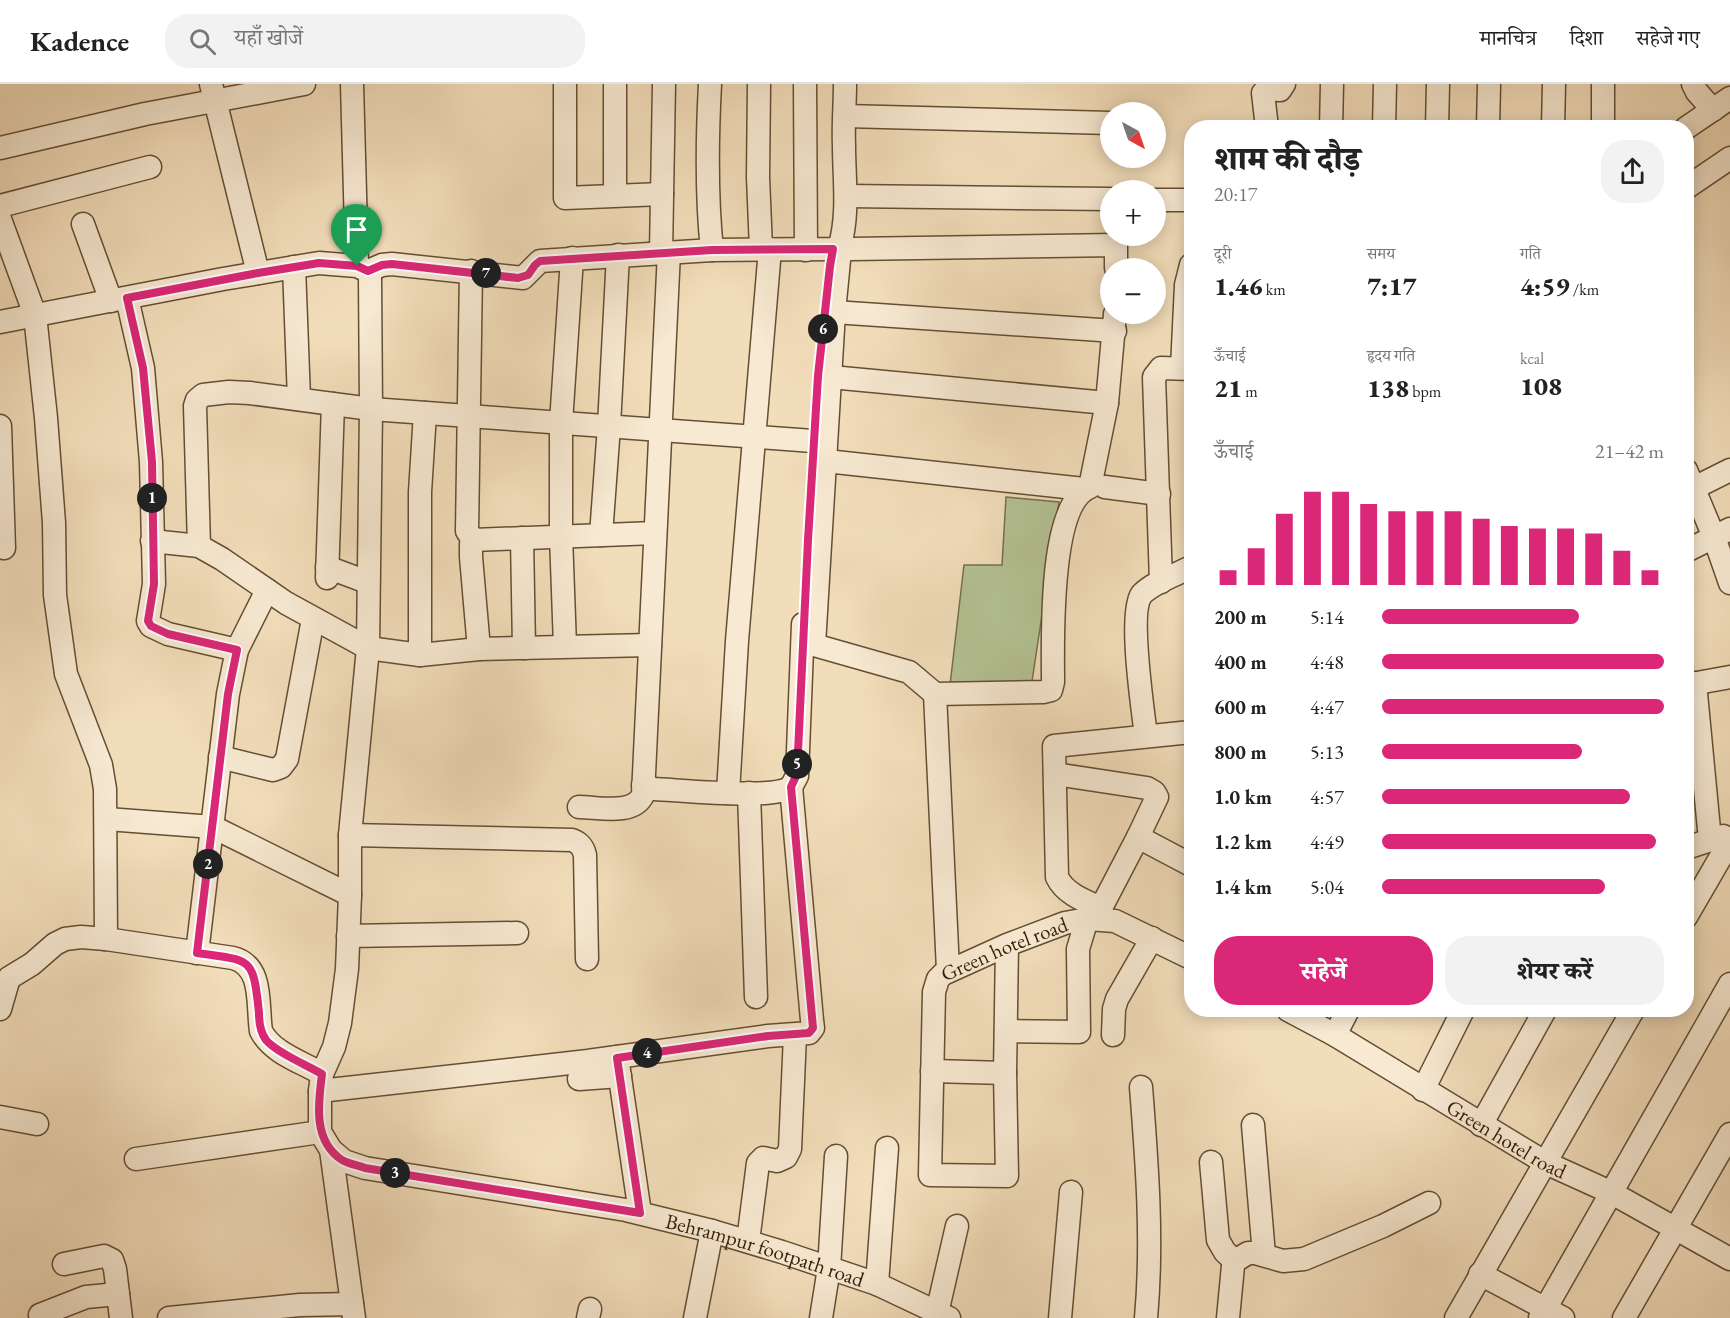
<!DOCTYPE html>
<html lang="hi">
<head>
<meta charset="utf-8">
<style>
	body { margin:0; font-family:"EB Garamond","Noto Serif Devanagari",serif; background:#f2f2f2; color:#222; height:100vh; display:flex; flex-direction:column; font-size:22px; white-space:nowrap }
	* { box-sizing:border-box; margin:0 }
	p { font-size:20px; color:#767676 }
	.icon { flex:none; width:33px; height:33px; fill:none; stroke:currentColor; stroke-width:2; stroke-linecap:round; stroke-linejoin:round }
	.map { position:relative; flex:1; overflow:hidden }
	.drawer { position:absolute; left:1184px; top:36px; width:510px; height:897px; display:flex; flex-direction:column; background:#fff; border-radius:24px; box-shadow:0 3px 15px #0003 }
	.drawer>* { flex:none }
	.needle { width:39px; rotate:140deg }
	.tools { position:absolute; left:1100px; top:18px; display:grid; gap:12px }
	.tools a { display:grid; place-items:center; width:66px; height:66px; border-radius:50%; background:#fff; box-shadow:0 3px 15px #0003; font-size:30px }
	.pin { position:absolute; display:grid; place-items:center; width:51px; height:51px; color:#fff; margin:-62px -26px; border-radius:50% 50% 50% 0; rotate:-45deg; box-shadow:0 0 6px #0007 }
	.pin .icon { rotate:45deg }
	.km { position:absolute; width:30px; height:30px; margin:-15px; border-radius:50%; background:#222; color:#fff; font-size:16px; line-height:30px; text-align:center }
	.round { display:grid; place-items:center; flex:none; width:63px; height:63px; border-radius:24px; background:#f2f2f2 }
	.head { display:flex; align-items:center; justify-content:space-between; height:102px; padding:0 30px }
	h1 { font-size:33px; font-weight:800; line-height:45px }
	.figures { display:grid; grid-template-columns:repeat(3,1fr); gap:9px; height:102px; padding:6px 30px }
	.figures div { display:grid; align-content:center }
	.figures b { font-size:26px; font-weight:800 }
	.figures small { font-size:16px; font-weight:400 }
	.figures p { font-size:16px }
	.chart { height:168px; padding:12px 30px }
	.chart p { display:flex; justify-content:space-between }
	.chart svg { width:100%; height:108px; margin-top:6px; stroke:#db2777; stroke-width:6 }
	.button { display:flex; gap:12px; margin-top:auto; padding:12px 30px }
	.button a { flex:1; height:69px; border-radius:24px; background:#db2777; color:#fff; font-size:24px; font-weight:800; line-height:69px; text-align:center }
	.button a+a { background:#f2f2f2; color:#222 }
	ul { padding:0 30px; list-style:none; font-size:20px }
	li { display:grid; grid-template-columns:96px 72px 1fr; align-items:center; height:45px }
	li i { height:15px; border-radius:8px; background:#db2777 }
	header { display:flex; align-items:center; gap:36px; box-sizing:border-box; height:84px; padding:0 30px; background:#fff; border-bottom:2px solid #e0e0e0 }
	header strong { font-size:28px }
	nav { display:flex; gap:33px; margin-inline-start:auto; font-size:21px }
	.search { width:420px; height:54px; background:#f2f2f2; display:flex; align-items:center; gap:15px; box-sizing:border-box; padding:0 21px; border-radius:24px; color:#767676; font-size:22px }
	.map>svg:first-child { display:block }
	.green { fill:#b4c294; stroke:#74704e; stroke-width:1.5 }
	.lines { fill:none; stroke-linecap:round; stroke-linejoin:round }
	.minor-casing { stroke:#644e34; stroke-width:25 }
	.minor { stroke:#f7e9d2; stroke-width:22 }
	.route-casing { stroke:#fff; stroke-width:12 }
	.route { stroke:#db2777; stroke-width:8 }
	.labels { text-anchor:middle; dominant-baseline:central; stroke-width:6; stroke-linejoin:round; paint-order:stroke }
	.street-label { font-size:21px; fill:#351e07; stroke:#f7e9d2 }
</style>
</head>
<body>
<header>
<strong>Kadence</strong>
<div class="search"><svg class="icon" aria-label="search" viewBox="0 0 24 24"><circle cx="10" cy="10" r="6"/><path d="M15 15l6 6"/></svg>यहाँ खोजें</div>
<nav><a>मानचित्र</a><a>दिशा</a><a>सहेजे गए</a></nav>
</header>
<div class="map">
<svg width="1730" height="1234" viewBox="0 0 1730 1234">
	<rect width="100%" height="100%" fill="#f2ddba"/>
	<filter id="stains"><feTurbulence type="fractalNoise" baseFrequency=".00333" numOctaves="4"/><feColorMatrix values="0 0 0 0 .2 0 0 0 0 .09 0 0 0 0 .02 0 0 0 .5 -.17"/></filter>
	<radialGradient id="worn" r=".72"><stop offset=".6" stop-color="#630" stop-opacity="0"/><stop offset="1" stop-color="#630" stop-opacity=".3"/></radialGradient>
	<!-- green -->
	<path class="green" d="M1006 413 1059 418 1031 604 950 601 964 481H1002Z"/>
	<g class="lines">
		<defs>
			<g id="minor">
				<path d="M211 0 258 189"/>
				<path d="M352 0 357 182"/>
				<path d="M565 0V114L662 110"/>
				<path d="M710 0C707 56 706 110 712 166"/>
				<path d="M759 0 758 93 761 165"/>
				<path d="M805 0 806 166"/>
				<path d="M1693 0 1697 8 1713 26"/>
				<path d="M845 32 1110 39"/>
				<path d="M1267 44 1263 9 1267 5 1280 6 1284 0"/>
				<path d="M1331 44 1332 0"/>
				<path d="M1384 44 1385 0"/>
				<path d="M1437 44 1438 0"/>
				<path d="M1488 44 1489 0"/>
				<path d="M1553 44 1554 0"/>
				<path d="M1603 44V0"/>
				<path d="M1686 44 1730 14"/>
				<path d="M0 64 145 30 304 0"/>
				<path d="M1686 104 1730 74"/>
				<path d="M615 111V0"/>
				<path d="M846 112 1110 115"/>
				<path d="M1155 116H1191"/>
				<path d="M0 122 150 83"/>
				<path d="M0 135 35 231 46 334 54 439 55 511 66 590 101 681 105 705 106 855"/>
				<path d="M83 140 111 217"/>
				<path d="M661 169 664 0"/>
				<path d="M294 183 299 315"/>
				<path d="M368 187 382 181 392 180 523 194 540 177 712 166 833 165 840 161C849 129 844 94 844 62 843 41 845 20 845 0"/>
				<path d="M471 187 467 447 473 456 655 449"/>
				<path d="M127 214 143 284 151 378 154 500 148 537 151 542 168 550 237 566"/>
				<path d="M834 228 1115 247"/>
				<path d="M1115 230 1107 319 1090 403C1048 420 1053 557 1053 598L1051 606 1043 608 935 610 909 588 814 561 834 228 840 166 851 165 1116 161V184"/>
				<path d="M0 238 223 195 319 179 357 182 368 187 370 194 371 325 368 564 350 751V811L347 885 340 939 334 963 322 990 320 1007V1048L331 1066 354 1234"/>
				<path d="M1182 284 1186 201 1191 181"/>
				<path d="M831 293 1107 319"/>
				<path d="M0 342 4 464"/>
				<path d="M826 377 1084 405"/>
				<path d="M1686 386 1714 453 1730 499"/>
				<path d="M1105 403 1159 410"/>
				<path d="M1686 408 1730 386"/>
				<path d="M601 451 609 342 618 171"/>
				<path d="M522 454 524 564"/>
				<path d="M473 456 471 460V473L479 565"/>
				<path d="M152 457 199 462 222 475 286 519 368 564 420 571 479 565 650 561"/>
				<path d="M199 462 195 322 197 316 203 311 229 308 250 309 371 325 813 357"/>
				<path d="M1686 467 1730 445"/>
				<path d="M327 483 367 498"/>
				<path d="M327 494 333 320"/>
				<path d="M1161 498 1154 293 1161 284 1191 285"/>
				<path d="M565 562 561 452V339L572 174"/>
				<path d="M420 571V408L425 329"/>
				<path d="M1695 599 1710 756"/>
				<path d="M1686 601 1730 593"/>
				<path d="M935 610 948 886"/>
				<path d="M1146 652C1143 627 1128 527 1142 510 1154 498 1176 491 1191 483"/>
				<path d="M220 673 273 686 281 683 287 675 313 535"/>
				<path d="M1055 690 1147 704 1154 708 1157 713 1138 753 1101 824V835"/>
				<path d="M643 701 654 705C680 706 774 716 791 703L797 692 803 540"/>
				<path d="M728 709 737 557 770 165"/>
				<path d="M749 709 756 913"/>
				<path d="M579 723C598 723 633 732 643 711L669 168"/>
				<path d="M107 735 213 743 350 811"/>
				<path d="M350 751 572 756C580 759 583 763 585 771L587 875"/>
				<path d="M1138 753 1191 781"/>
				<path d="M1686 764 1723 752"/>
				<path d="M1101 824C1085 817 1065 810 1057 793L1054 662 1191 648"/>
				<path d="M1686 833 1730 757"/>
				<path d="M348 852 517 849"/>
				<path id="s1" d="M1007 861 1005 989 1007 1092 930 1091 934 908 938 895 943 890 1007 861 1065 839 1087 835 1115 837 1191 874"/>
				<path d="M197 869 228 610 237 566 267 506"/>
				<path d="M0 925 9 894 32 880 55 860 65 855 81 853 106 855 233 874C264 882 257 921 261 947 272 969 302 978 322 990"/>
				<path id="s2" d="M1288 926 1335 951 1546 1079 1610 1108 1730 1175"/>
				<path d="M1006 947 1079 948 1078 865 1087 835"/>
				<path d="M1113 951 1114 925 1117 915 1152 854"/>
				<path d="M1335 951 1348 926"/>
				<path d="M617 973 640 1129"/>
				<path d="M932 987 1005 989"/>
				<path d="M579 995 620 992"/>
				<path d="M1141 1003C1147 1079 1153 1157 1146 1234"/>
				<path d="M1423 1006 1463 926"/>
				<path d="M320 1007 588 977 768 952 809 949 813 944 812 936 791 703"/>
				<path d="M0 1033 37 1040"/>
				<path d="M1253 1041 1264 1171"/>
				<path d="M1481 1041 1545 926"/>
				<path id="s3" d="M331 1066 344 1077 365 1084 626 1126 712 1147 782 1168 877 1200 949 1234"/>
				<path d="M136 1075 320 1048"/>
				<path d="M1211 1078 1218 1156 1225 1168 1235 1177"/>
				<path d="M748 1157 758 1079 763 1074 777 1077 786 1073 790 1065 795 951"/>
				<path d="M64 1180 104 1172 112 1176 115 1185 121 1234"/>
				<path d="M1480 1190 1563 1234"/>
				<path d="M877 1200 887 1064"/>
				<path d="M937 1229 957 1142"/>
				<path d="M40 1231 86 1213 118 1210"/>
				<path d="M169 1234 300 1221 352 1220"/>
				<path d="M588 1234 590 1225"/>
				<path d="M695 1234 712 1147"/>
				<path d="M821 1234 829 1184 836 1072"/>
				<path d="M1060 1234 1071 1108"/>
				<path d="M1228 1234 1233 1182 1235 1177 1248 1169H1255L1283 1177 1304 1175 1383 1142 1429 1119"/>
				<path d="M1456 1234 1633 926"/>
				<path d="M1540 1234 1730 900"/>
				<path d="M1624 1234 1730 1050"/>
			</g>
		</defs>
		<!-- minor casing -->
		<use href="#minor" class="minor-casing"/>
		<!-- minor -->
		<use href="#minor" class="minor"/>
	</g>
	<g class="lines">
		<defs>
			<path id="route" d="M833 165 830 182 818 292 808 456 798 668 796 692 791 703 813 944 809 949 768 952 617 974 640 1129 365 1084C357 1081 349 1080 342 1076 313 1057 318 1020 322 990 307 981 277 969 266 956 260 948 259 938 259 929 253 872 252 877 197 869L228 610 237 566 168 550 151 542 148 537 154 500 152 378 143 284 127 214 258 189 319 179 357 182 368 187 382 181 392 180 518 194 528 191 535 181 540 177 712 166Z"/>
		</defs>
		<!-- route casing -->
		<use href="#route" class="route-casing"/>
		<!-- route -->
		<use href="#route" class="route"/>
	</g>
	<g class="labels">
		<!-- street labels -->
		<g class="street-label">
			<text stroke="none"><textPath href="#s1" startOffset="578">Green hotel road</textPath></text>
			<text stroke="none"><textPath href="#s2" startOffset="254">Green hotel road</textPath></text>
			<text stroke="none"><textPath href="#s3" startOffset="448">Behrampur footpath road</textPath></text>
		</g>
	</g>
	<rect width="100%" height="100%" filter="url(#stains)"/>
	<rect width="100%" height="100%" fill="url(#worn)"/>
</svg>
<div class="tools">
<a><svg class="needle" viewBox="-14 -14 28 28"><path d="M0-13l5 13h-10z" fill="#e53935"/><path d="M0 13l5-13h-10z" fill="#767676"/></svg></a>
<a>+</a>
<a>−</a>
</div>
<div class="pin" style="left:357px;top:182px;background:#1e9e55"><svg class="icon" aria-label="arrive" viewBox="0 0 24 24"><path d="M6 21V4h12l-3 4 3 4H6"/></svg></div>
<b class="km" style="left:152px;top:414px">1</b>
<b class="km" style="left:208px;top:780px">2</b>
<b class="km" style="left:395px;top:1089px">3</b>
<b class="km" style="left:647px;top:969px">4</b>
<b class="km" style="left:797px;top:680px">5</b>
<b class="km" style="left:823px;top:245px">6</b>
<b class="km" style="left:486px;top:189px">7</b>
<section class="drawer">
<div class="head"><div><h1>शाम की दौड़</h1><p>20:17</p></div><a class="round"><svg class="icon" aria-label="share" viewBox="0 0 24 24"><path d="M12 15V3M7 8l5-5 5 5M5 13v7h14v-7"/></svg></a></div>
<div class="figures">
<div><p>दूरी</p><b>1.46<small> km</small></b></div>
<div><p>समय</p><b>7:17</b></div>
<div><p>गति</p><b>4:59<small> /km</small></b></div>
</div>
<div class="figures">
<div><p>ऊँचाई</p><b>21<small> m</small></b></div>
<div><p>हृदय गति</p><b>138<small> bpm</small></b></div>
<div><p>kcal</p><b>108</b></div>
</div>
<div class="chart"><p><span>ऊँचाई</span>21–42 m</p>
<svg viewBox="0 0 160 44" preserveAspectRatio="none"><path d="M5 44V38M15 44V29M25 44V15M35 44V6M45 44V6M55 44V11M65 44V14M75 44V14M85 44V14M95 44V17M105 44V20M115 44V21M125 44V21M135 44V23M145 44V30M155 44V38"/></svg>
</div>
<ul>
<li><b>200 m</b>5:14<i style="width:70%"></i></li>
<li><b>400 m</b>4:48<i style="width:100%"></i></li>
<li><b>600 m</b>4:47<i style="width:100%"></i></li>
<li><b>800 m</b>5:13<i style="width:71%"></i></li>
<li><b>1.0 km</b>4:57<i style="width:88%"></i></li>
<li><b>1.2 km</b>4:49<i style="width:97%"></i></li>
<li><b>1.4 km</b>5:04<i style="width:79%"></i></li>
</ul>
<div class="button"><a>सहेजें</a><a>शेयर करें</a></div>
</section>
</div>
</body>
</html>
